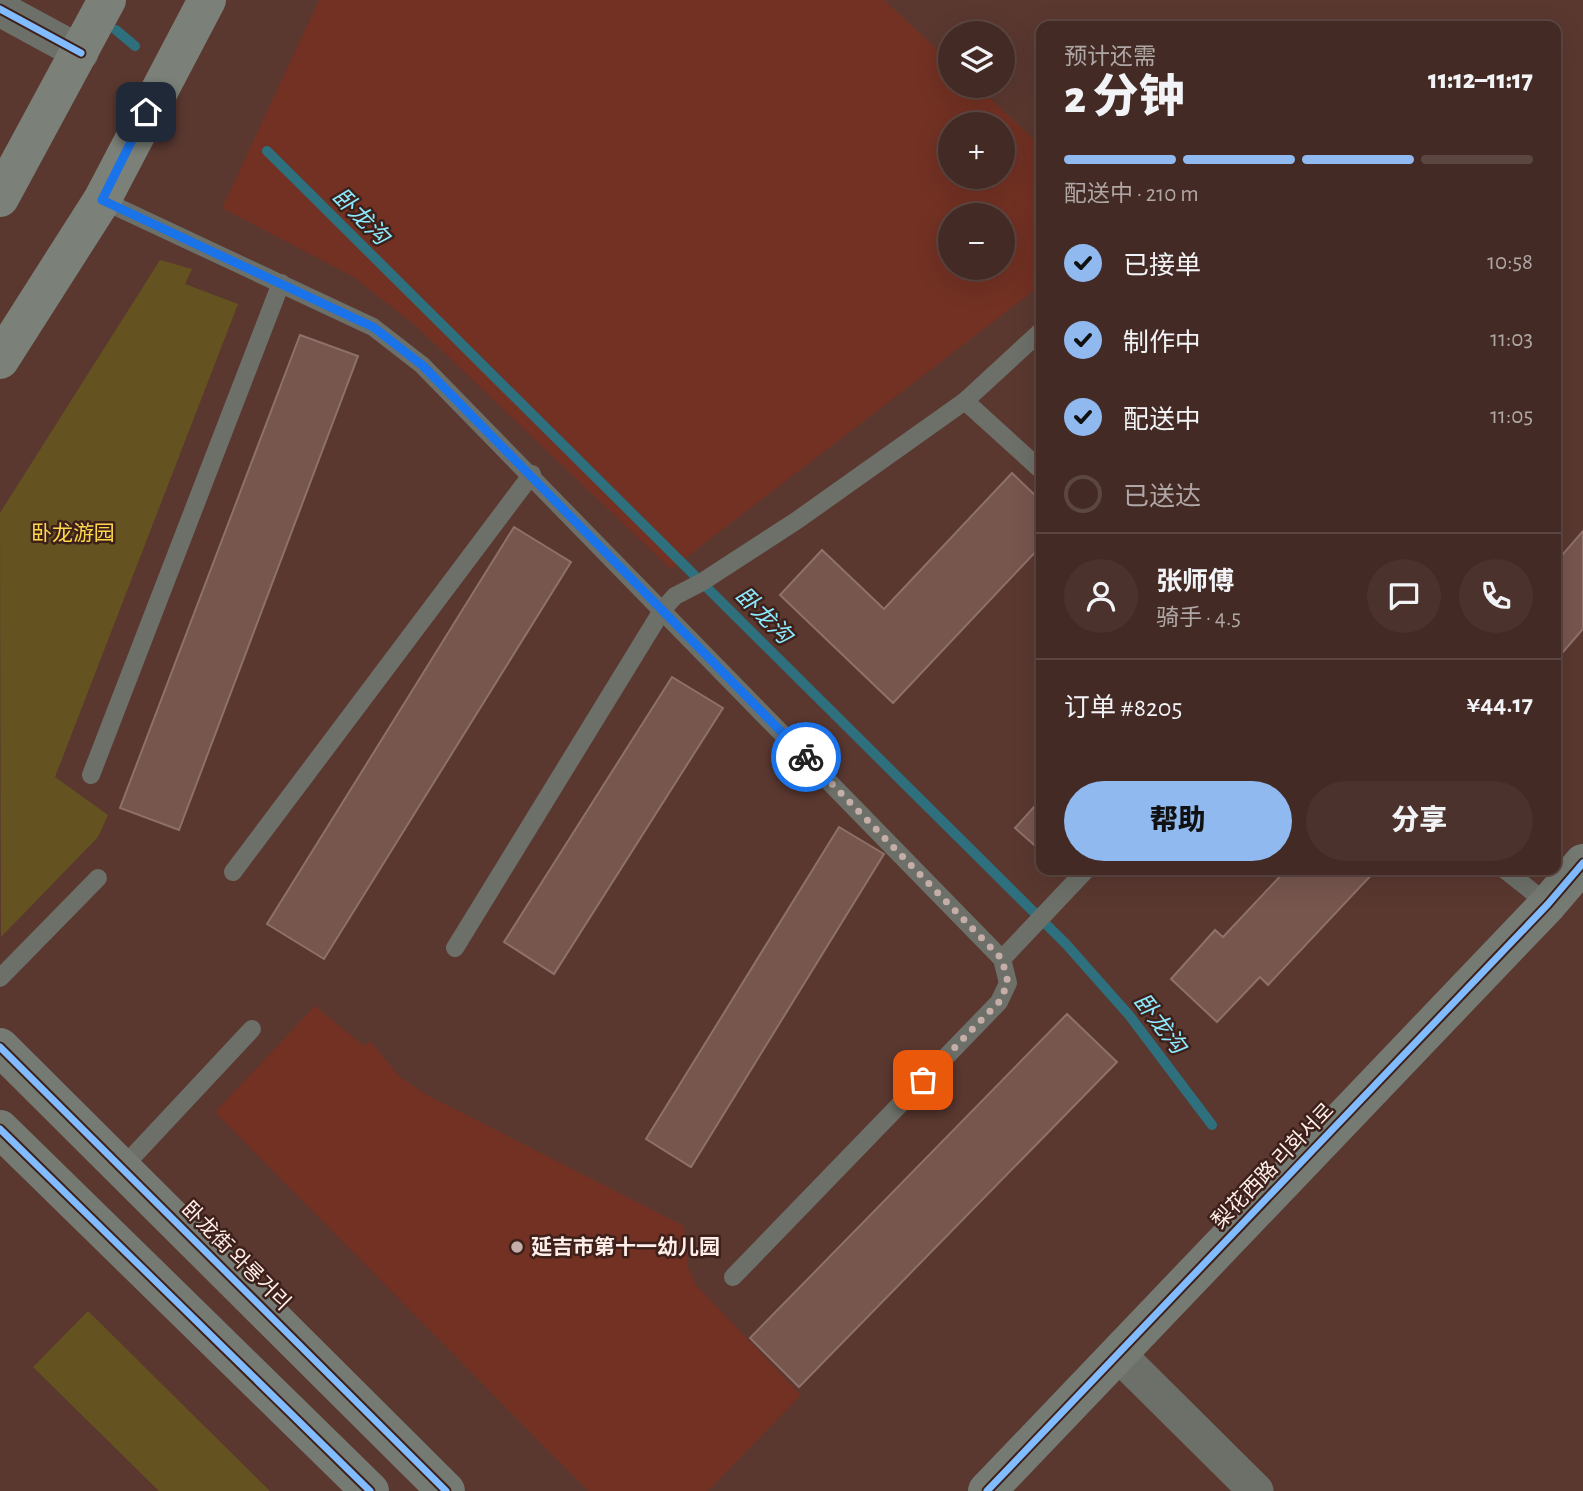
<!DOCTYPE html>
<html lang="zh">
<meta charset="utf-8">
<style>
:root{--surface:#442a24;--page:#4b322c;--text:#f1f3f6;--muted:#afa7a6;--line:#5c4641;--accent:#90b9f0}
body{margin:0;font-family:"Alegreya Sans","Noto Sans SC","Noto Sans KR",sans-serif;background:var(--page);color:var(--text);height:100vh;display:flex;flex-direction:column;font-size:26px;white-space:nowrap}
*{box-sizing:border-box;margin:0}
p{font-size:23px;color:var(--muted)}
.icon{flex:none;width:38px;height:38px;fill:none;stroke:currentColor;stroke-width:2;stroke-linecap:round;stroke-linejoin:round}
.map{position:relative;flex:1;overflow:hidden}
.drawer{position:absolute;left:1036px;top:21px;width:525px;height:854px;display:flex;flex-direction:column;background:var(--surface);border-radius:14px;box-shadow:0 7px 28px #0002,0 0 0 2px var(--line)}
.drawer>*{flex:none}
.fabs{position:absolute;left:938px;top:21px;display:grid;gap:14px}
.fabs a{display:grid;place-items:center;width:77px;height:77px;border-radius:50%;background:var(--surface);box-shadow:0 7px 28px #0002,0 0 0 2px var(--line);font-size:35px}
.pin{position:absolute;display:grid;place-items:center;width:60px;height:60px;color:#fff;margin:-30px;border-radius:14px;box-shadow:0 4px 10px #0006}
.courier{position:absolute;display:grid;place-items:center;width:70px;height:70px;margin:-35px;border:5px solid #1a73e8;border-radius:50%;background:#fff;color:#222;box-shadow:0 2px 9px #0007}
.headline em{font-style:normal;font-weight:800}
.headline div{display:flex;flex-direction:column-reverse}
.headline{display:flex;align-items:center;justify-content:space-between;height:119px;padding:0 28px}
h1{font-size:46px;font-weight:800;line-height:52px}
.bar{display:grid;grid-template-columns:repeat(4,1fr);gap:10px 7px;align-content:center;height:84px;padding:0 28px}
.bar i{height:9px;border-radius:5px;background:var(--line)}
.bar .active{background:var(--accent)}
.bar p{grid-column:span 4}
.line{display:flex;align-items:center;gap:18px;padding:0 28px;border-top:2px solid var(--line)}
.line div{flex:1}
.round{display:grid;place-items:center;flex:none;width:74px;height:74px;border-radius:37px;background:var(--page)}
ol{padding:0 28px;list-style:none}
li{display:flex;align-items:center;gap:21px;height:77px}
li p{margin-inline-start:auto}
li .icon{padding:7px;border-radius:50%;background:var(--accent);color:#111;stroke-width:4}
li:last-child{color:var(--muted)}
li i{width:38px;height:38px;border:4px solid var(--line);border-radius:50%}
.button{display:flex;gap:14px;margin-top:auto;padding:14px 28px}
.button a{flex:1;height:80px;border-radius:42px;background:var(--accent);color:#111;font-size:28px;font-weight:800;line-height:80px;text-align:center}
.button a+a{background:var(--page);color:var(--text)}
.map>svg:first-child{display:block}
.built{fill:#723123;fill-rule:evenodd}
.green{fill:#645320}
.lines{fill:none;stroke-linecap:round;stroke-linejoin:round}
.stream{stroke:#2e707d;stroke-width:10}
.building{fill:#77564e;stroke:#8e716a;stroke-width:2}
.lane{stroke:#6d7069;stroke-width:18}
.street{stroke:#6d7069;stroke-width:35}
.secondary{stroke:#757a72;stroke-width:38}
.primary{stroke:#7b8178;stroke-width:38}
.cycleway-casing{stroke:#3d201a;stroke-width:11}
.cycleway{stroke:#80bcff;stroke-width:7}
.done{stroke:#c5aea8;stroke-width:7;stroke-dasharray:0 12.6}
.route{stroke:#1a73e8;stroke-width:9}
.poi-dot{fill:#c5aea8;stroke:#3d201a;stroke-width:2.5}
.labels{text-anchor:middle;dominant-baseline:central;stroke-width:5;stroke-linejoin:round;paint-order:stroke}
.park-label{font-size:21px;fill:#fdd84c;stroke:#3d201a}
.street-label{font-size:21px;fill:#feede9;stroke:#3d201a}
.poi-label{font-size:21px;font-weight:bold;fill:#feede9;stroke:#3d201a;text-anchor:start}
.water-label{font-size:23px;font-style:italic;fill:#8beaff;stroke:#3d201a}
</style>
<div class="map">
<svg width="1583" height="1491" viewBox="0 0 1583 1491">
<rect width="100%" height="100%" fill="#5a3830"/>
<g class="built">
<path d="M319 0H884L950 61V86H977L1041 146V285L671 569 415 325 352 276 222 208ZM950 124H1003V177H950ZM950 215H1003V268H950Z"/>
<polygon points="315,1006 364,1046 370,1041 400,1077 427,1095 684,1226 688,1267 696,1285 801,1395 708,1491 588,1491 215,1112"/>
</g>
<g class="green">
<polygon points="160,260 192,269 185,284 238,304 55,777 108,815 98,837 1,937 0,513"/>
<polygon points="88,1311 270,1491 159,1491 33,1367"/>
</g>
<g class="lines">
<g class="stream">
<polyline points="116,30 135,46"/>
<polyline points="267,151 1066,944 1129,1015 1212,1125"/>
</g>
</g>
<g class="building">
<polygon points="300,335 358,356 179,830 120,808"/>
<polygon points="1012,473 1041,501 1041,546 893,703 780,595 822,550 884,609"/>
<polygon points="514,527 571,562 324,959 267,924"/>
<polygon points="1583,531 1583,629 1556,660 1556,562"/>
<polygon points="672,677 723,708 554,974 504,942"/>
<polygon points="1041,799 1041,851 1015,828"/>
<polygon points="839,827 884,854 691,1167 646,1139"/>
<polygon points="1286,870 1376,870 1268,985 1260,977 1217,1022 1171,979 1215,930 1223,937"/>
<polygon points="1067,1014 1117,1062 799,1387 750,1338"/>
</g>
<g class="lines">
<g class="lane">
<polyline points="102,200 373,327 422,365 1002,959 1008,983 999,1002 733,1277"/>
<polyline points="965,401 1041,470"/>
<polyline points="91,775 281,283"/>
<polyline points="1505,870 1548,904"/>
<polyline points="233,872 532,474"/>
<polyline points="455,948 663,609 675,596 702,582 796,521 965,401 1041,331"/>
<polyline points="1002,959 1086,870"/>
<polyline points="0,978 98,878"/>
<polyline points="123,1167 252,1029"/>
</g>
<g class="street">
<polyline points="0,9 81,53"/>
<polyline points="1118,1354 1256,1491"/>
</g>
<g class="secondary">
<polyline points="0,1047 446,1491"/>
<polyline points="0,1129 370,1491"/>
<polyline points="987,1491 1548,904 1583,863"/>
</g>
<g class="primary">
<polyline points="0,198 107,0"/>
<polyline points="0,360 102,200 207,0"/>
</g>
<g class="cycleway-casing">
<g id="cycleway">
<polyline points="0,9 81,53"/>
<polyline points="0,1047 446,1491"/>
<polyline points="0,1129 370,1491"/>
<polyline points="987,1491 1548,904 1583,863"/>
</g>
</g>
<use href="#cycleway" class="cycleway"/>
</g>
<g class="lines">
<polyline class="done" points="806,757 1002,959 1008,983 999,1002 923,1080"/>
<polyline class="route" points="146,112 102,200 373,327 422,365 806,757"/>
</g>
<circle class="poi-dot" cx="517" cy="1247" r="7"/>
<g class="labels">
<g class="park-label">
<text x="73" y="533">卧龙游园</text>
</g>
<g class="street-label">
<text transform="translate(1273 1166) rotate(-46)">梨花西路 리화서로</text>
<text transform="translate(236 1256) rotate(45)">卧龙街 와룡거리</text>
</g>
<g class="poi-label">
<text x="531" y="1247">延吉市第十一幼儿园</text>
</g>
<g class="water-label">
<text transform="translate(360 217) rotate(45)">卧龙沟</text>
<text transform="translate(763 616) rotate(45)">卧龙沟</text>
<text transform="translate(1159 1024) rotate(52)">卧龙沟</text>
</g>
</g>
</svg>
<div class="fabs">
<a><svg class="icon" aria-label="layers" viewBox="0 0 24 24"><path d="M12 4l9 5-9 5-9-5zM3 14l9 5 9-5"/></svg></a>
<a>+</a>
<a>−</a>
</div>
<div class="pin" style="left:923px;top:1080px;background:#ea580c"><svg class="icon" aria-label="bag" viewBox="0 0 24 24"><path d="M5 8h14l-1 12H6zM9 8a3 3 0 0 1 6 0"/></svg></div>
<div class="pin" style="left:146px;top:112px;background:#1f2937"><svg class="icon" aria-label="home" viewBox="0 0 24 24"><path d="M3 11l9-7 9 7M6 9v11h12V9"/></svg></div>
<div class="courier" style="left:806px;top:757px"><svg class="icon" aria-label="bike" viewBox="0 0 24 24"><circle cx="6" cy="16" r="4"/><circle cx="18" cy="16" r="4"/><path d="M6 16l4-8h5l3 8M10 8l3 8H6M13 5h3"/></svg></div>
<section class="drawer">
<div class="headline"><div><h1>2 分钟</h1><p>预计还需</p></div><em>11:12–11:17</em></div>
<div class="bar"><i class="active"></i><i class="active"></i><i class="active"></i><i></i><p>配送中 · 210 m</p></div>
<ol>
<li><svg class="icon" aria-label="check" viewBox="0 0 24 24"><path d="M5 12l5 5 9-10"/></svg>已接单<p>10:58</p></li>
<li><svg class="icon" aria-label="check" viewBox="0 0 24 24"><path d="M5 12l5 5 9-10"/></svg>制作中<p>11:03</p></li>
<li><svg class="icon" aria-label="check" viewBox="0 0 24 24"><path d="M5 12l5 5 9-10"/></svg>配送中<p>11:05</p></li>
<li><i></i>已送达</li>
</ol>
<div class="line" style="height:126px"><a class="round"><svg class="icon" aria-label="person" viewBox="0 0 24 24"><circle cx="12" cy="8" r="4"/><path d="M4 21q1-7 8-7t8 7"/></svg></a><div><b>张师傅</b><p>骑手 · 4.5</p></div><a class="round"><svg class="icon" aria-label="chat" viewBox="0 0 24 24"><path d="M4 5h16v11H9l-5 4z"/></svg></a><a class="round"><svg class="icon" aria-label="phone" viewBox="0 0 24 24"><path d="M5 4h4l2 5-3 2q2 4 5 5l2-3 5 2v4C11 20 4 13 5 4z"/></svg></a></div>
<div class="line" style="height:91px"><div>订单 #8205</div><b>¥44.17</b></div>
<div class="button"><a>帮助</a><a>分享</a></div>
</section>
</div>
